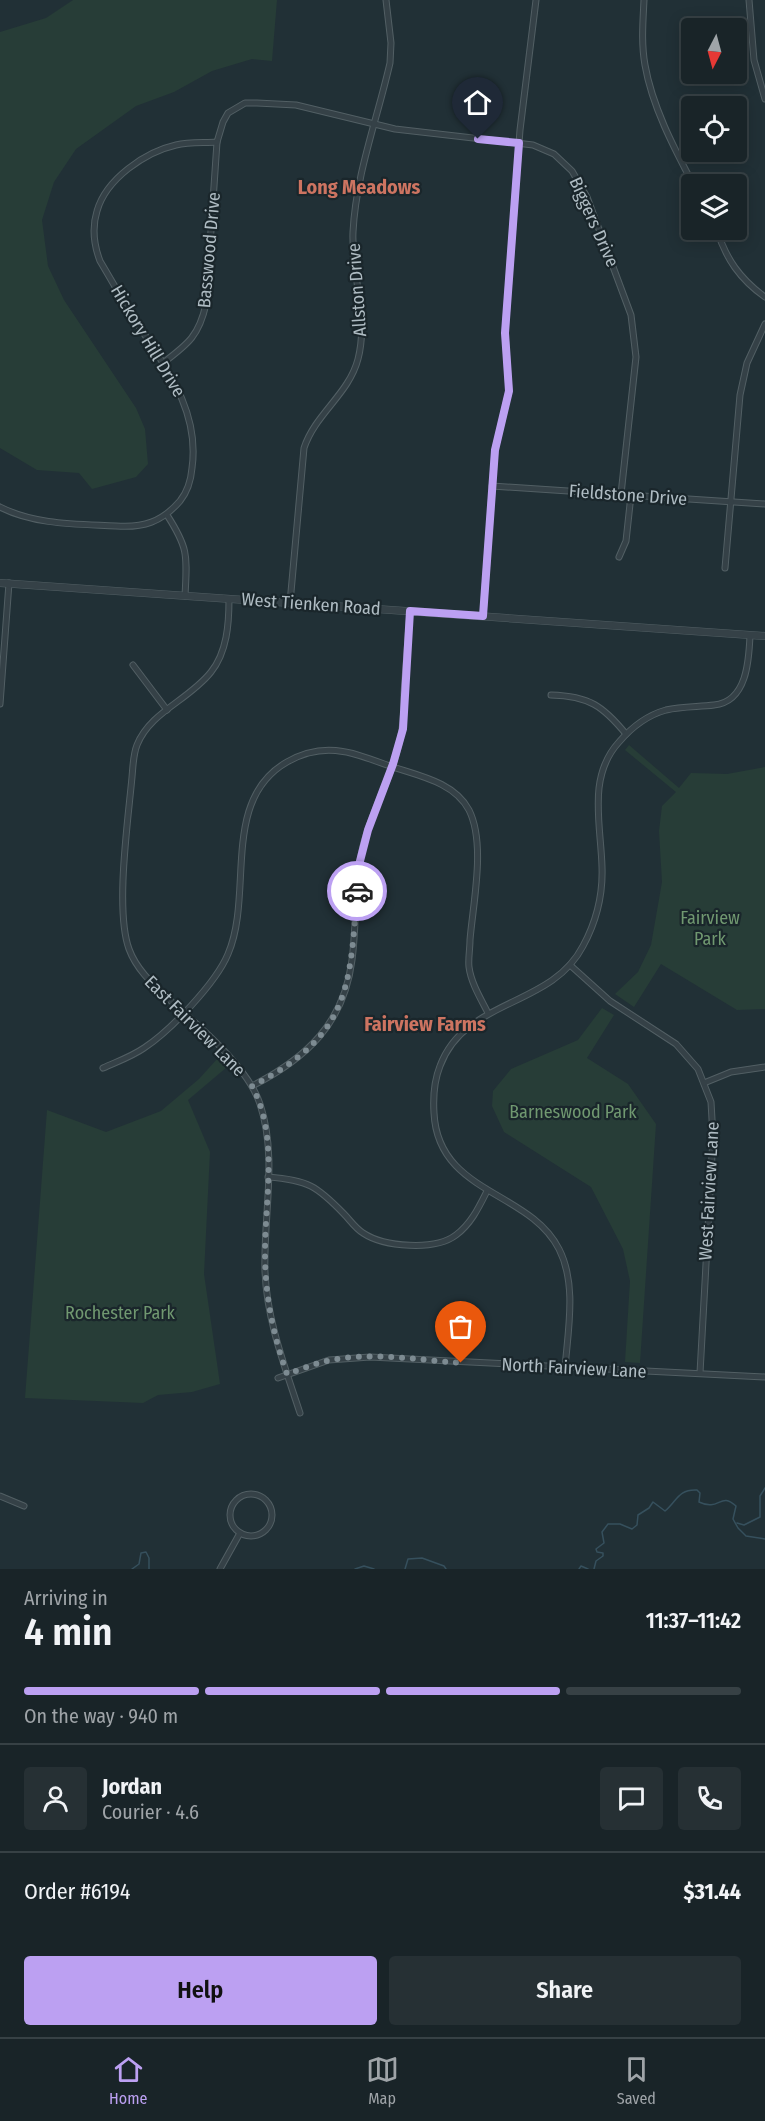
<!DOCTYPE html>
<meta charset="utf-8">
<style>
:root{--surface:#192428;--page:#263034;--text:#f1f3f6;--muted:#9fa4a8;--line:#374145;--accent:#bca0f2}
body{margin:0;font-family:"Fira Sans Condensed",sans-serif;background:var(--page);color:var(--text);height:100vh;display:flex;flex-direction:column;font-size:22px;white-space:nowrap}
*{box-sizing:border-box;margin:0}
p{font-size:20px;color:var(--muted)}
.icon{flex:none;width:33px;height:33px;fill:none;stroke:currentColor;stroke-width:2;stroke-linecap:round;stroke-linejoin:round}
.map{position:relative;height:1569px;overflow:hidden}
.side{display:flex;flex-direction:column;background:var(--surface);flex:1}
.side>*{flex:none}
.needle{width:39px;rotate:186deg}
.tools{position:absolute;left:681px;top:18px;display:grid;gap:12px}
.tools a{display:grid;place-items:center;width:66px;height:66px;border-radius:6px;background:var(--surface);box-shadow:0 3px 15px #0003,0 0 0 2px var(--line);font-size:30px}
.pin{position:absolute;display:grid;place-items:center;width:51px;height:51px;color:#fff;margin:-62px -26px;border-radius:50% 50% 50% 0;rotate:-45deg;box-shadow:0 0 6px #0007}
.pin .icon{rotate:45deg}
.courier{position:absolute;display:grid;place-items:center;width:60px;height:60px;margin:-30px;border:4px solid #bca0f2;border-radius:50%;background:#fff;color:#222;box-shadow:0 2px 8px #0007}
.summary em{font-style:normal;font-weight:600}
.summary div{display:flex;flex-direction:column-reverse}
.summary{display:flex;align-items:center;justify-content:space-between;height:102px;padding:0 24px}
h1{font-size:39px;font-weight:600;line-height:45px}
.bar{display:grid;grid-template-columns:repeat(4,1fr);gap:9px 6px;align-content:center;height:72px;padding:0 24px}
.bar i{height:8px;border-radius:4px;background:var(--line)}
.bar .on{background:var(--accent)}
.bar p{grid-column:span 4}
.line{display:flex;align-items:center;gap:15px;padding:0 24px;border-top:2px solid var(--line)}
.line div{flex:1}
.round{display:grid;place-items:center;flex:none;width:63px;height:63px;border-radius:6px;background:var(--page)}
.button{display:flex;gap:12px;margin-top:auto;padding:12px 24px}
.button a{flex:1;height:69px;border-radius:6px;background:var(--accent);color:#111;font-size:24px;font-weight:600;line-height:69px;text-align:center}
.button a+a{background:var(--page);color:var(--text)}
.tabs{display:flex;justify-content:space-around;align-items:center;height:84px;border-top:2px solid var(--line);background:var(--surface);font-size:16px;color:var(--muted)}
.tabs a{display:grid;justify-items:center;gap:3px}
.tabs .on{color:var(--accent)}
.map>svg:first-child{display:block}
.green{fill:#273d37}
.lines{fill:none;stroke-linecap:round;stroke-linejoin:round}
.stream{stroke:#36505d;stroke-width:1.5}
.minor-casing{stroke:#525f64;stroke-width:7}
.tertiary-casing{stroke:#525f64;stroke-width:8}
.minor{stroke:#354147;stroke-width:5}
.tertiary{stroke:#354147;stroke-width:7}
.done{stroke:#7d8b92;stroke-width:6;stroke-dasharray:0 10.8}
.route{stroke:#bca0f2;stroke-width:8}
.labels{text-anchor:middle;dominant-baseline:central;stroke-width:4.5;stroke-linejoin:round;paint-order:stroke}
.street-label{font-size:18px;fill:#afbcc3;stroke:#1a262b}
.park-label{font-size:18px;fill:#709870;stroke:#1a262b}
.neighbourhood-label{font-size:20px;font-weight:bold;fill:#cd7461;stroke:#1a262b}
</style>
<div class="map">
<svg width="765" height="1569" viewBox="0 0 765 1569">
<rect width="100%" height="100%" fill="#213036"/>
<g class="green">
<polygon points="73,0 277,0 272,61 252,59 212,71 174,92 136,106 76,149 54,182 42,220 48,266 64,300 136,408 145,429 148,464 136,477 92,489 79,473 37,470 0,448 0,32 46,18"/>
<polygon points="629,745 679,788 691,773 727,774 765,767 765,1009 737,1010 661,964 634,1007 615,994 638,972 651,945 662,882 659,831 662,806 676,792 625,750"/>
<polygon points="602,1008 614,1015 587,1058 628,1084 656,1124 640,1363 625,1362 630,1281 623,1249 591,1187 504,1132 492,1106 493,1091 511,1069 578,1040"/>
<polygon points="218,1058 227,1067 188,1100 210,1152 204,1274 220,1384 192,1392 158,1395 143,1403 25,1398 47,1110 106,1132 161,1111 199,1079"/>
</g>
<g class="lines">
<g class="stream">
<polyline points="737,1523 744,1525 760,1517 760,1496 765,1488"/>
<polyline points="132,1569 139,1564 141,1553 146,1552 149,1558 149,1569"/>
<polyline points="355,1569 364,1566 374,1569"/>
<polyline points="405,1569 408,1559 422,1558 444,1566 446,1569"/>
<polyline points="579,1569 581,1566 588,1569"/>
<path d="M594 1569 596 1561 603 1556V1553L597 1552 596 1549 604 1543 602 1532 608 1524H620L632 1529 637 1525 638 1515 649 1508 653 1502 665 1511C677 1501 678 1489 697 1490L700 1493 699 1502C720 1512 720 1491 736 1506L733 1519 738 1528 746 1536 765 1539"/>
</g>
<g class="minor-casing">
<g id="minor">
<path d="M644 0C643 21 641 43 645 65 652 106 674 148 693 184"/>
<polyline points="749,0 754,60 765,99"/>
<path d="M717 230C726 259 740 279 765 297"/>
<path d="M163 363C188 344 199 336 206 304L217 142 223 122 228 113 245 103H257L296 105 395 129 533 145 554 154 572 171 587 197 631 315 636 357 621 494"/>
<polyline points="492,486 765,504"/>
<path d="M0 507C35 525 78 524 116 526 143 528 162 522 180 501 188 491 191 480 192 468 200 411 166 368 137 323 124 303 112 281 100 261 94 245 92 227 97 211 106 179 145 152 176 145 189 142 204 143 217 142"/>
<path d="M167 515C189 549 187 556 185 596"/>
<polyline points="619,557 626,541 631,495"/>
<polyline points="725,568 740,395 747,363 765,324"/>
<path d="M229 599C229 624 227 652 211 672 189 700 150 712 137 745 133 755 133 767 132 777 128 821 115 910 129 949 137 971 155 986 172 1002 200 1027 248 1067 260 1104 278 1158 263 1216 265 1272 267 1321 285 1367 300 1413"/>
<path d="M290 603 304 448C315 414 349 394 358 359 369 318 351 274 353 232 356 174 377 120 390 63L391 43 386 0"/>
<polyline points="483,616 495,450 509,391 505,333 520,130 536,0"/>
<polyline points="133,665 167,710"/>
<path d="M551 695C589 696 603 706 626 734"/>
<polyline points="0,704 9,583"/>
<polyline points="570,965 610,1001 676,1044 698,1069 711,1102 713,1137 700,1373"/>
<path d="M103 1068C116 1062 131 1057 144 1048 170 1031 216 983 228 954 254 894 220 800 287 762 324 741 351 752 387 765 415 775 454 781 469 810 486 844 473 903 470 940 470 949 468 959 469 967 471 983 481 999 488 1013"/>
<polyline points="704,1083 731,1072 765,1067"/>
<path d="M252 1086C307 1058 344 1023 352 960 357 922 354 883 363 846 373 806 396 770 402 729 404 718 404 705 404 693 406 666 408 638 410 611"/>
<path d="M268 1177C308 1180 317 1186 344 1214 350 1220 355 1228 363 1233 384 1247 435 1251 456 1235 471 1224 479 1207 487 1191"/>
<path d="M565 1368C568 1330 577 1284 559 1249 529 1190 438 1194 434 1113 433 1097 434 1081 440 1066 465 998 551 1008 583 946 596 922 603 894 602 867 601 825 587 777 619 742 631 728 648 715 666 710 682 706 699 707 714 705 747 702 749 660 750 635"/>
<polyline points="278,1378 329,1360 370,1357 765,1377"/>
<circle cx="251" cy="1515" r="21"/>
<polyline points="0,1496 24,1506"/>
<polyline points="220,1569 240,1533"/>
</g>
</g>
<g class="tertiary-casing">
<polyline id="tertiary" points="0,583 765,636"/>
</g>
<use href="#minor" class="minor"/>
<use href="#tertiary" class="tertiary"/>
</g>
<g class="lines">
<path class="done" d="M357 891C350 990 349 1036 252 1086 279 1137 265 1197 265 1253 265 1295 273 1335 287 1374 300 1370 313 1364 327 1361 370 1351 418 1360 461 1363"/>
<polyline class="route" points="357,891 360,861 368,830 393,764 403,729 410,611 483,616 495,450 509,391 505,333 519,143 478,139"/>
</g>
<g class="labels">
<g class="street-label">
<text transform="translate(594 222) rotate(66)">Biggers Drive</text>
<text transform="translate(209 250) rotate(-85)">Basswood Drive</text>
<text transform="translate(357 290) rotate(-94)">Allston Drive</text>
<text transform="translate(148 341) rotate(59)">Hickory Hill Drive</text>
<text transform="translate(628 495) rotate(4)">Fieldstone Drive</text>
<text transform="translate(311 604) rotate(4)">West Tienken Road</text>
<text transform="translate(195 1026) rotate(45)">East Fairview Lane</text>
<text transform="translate(709 1191) rotate(-87)">West Fairview Lane</text>
<text transform="translate(574 1368) rotate(3)">North Fairview Lane</text>
</g>
<g class="park-label">
<text x="710" y="918">Fairview<tspan x="710" dy="21">Park</tspan></text>
<text x="573" y="1112">Barneswood Park</text>
<text x="120" y="1313">Rochester Park</text>
</g>
<g class="neighbourhood-label">
<text x="359" y="187">Long Meadows</text>
<text x="425" y="1024">Fairview Farms</text>
</g>
</g>
</svg>
<div class="tools">
<a><svg class="needle" viewBox="-14 -14 28 28"><path d="M0-13l5 13h-10z" fill="#e53935"/><path d="M0 13l5-13h-10z" fill="#9fa4a8"/></svg></a>
<a><svg class="icon" aria-label="locate" viewBox="0 0 24 24"><circle cx="12" cy="12" r="6"/><path d="M12 2v4M12 18v4M2 12h4M18 12h4"/></svg></a>
<a><svg class="icon" aria-label="layers" viewBox="0 0 24 24"><path d="M12 4l9 5-9 5-9-5zM3 14l9 5 9-5"/></svg></a>
</div>
<div class="pin" style="left:461px;top:1363px;background:#ea580c"><svg class="icon" aria-label="bag" viewBox="0 0 24 24"><path d="M5 8h14l-1 12H6zM9 8a3 3 0 0 1 6 0"/></svg></div>
<div class="pin" style="left:478px;top:139px;background:#1f2937"><svg class="icon" aria-label="home" viewBox="0 0 24 24"><path d="M3 11l9-7 9 7M6 9v11h12V9"/></svg></div>
<div class="courier" style="left:357px;top:891px"><svg class="icon" aria-label="car" viewBox="0 0 24 24"><path d="M5 17H2v-5l4-1 3-4h7l3 4 3 1v5h-3M9 17h6M6 11h13"/><circle cx="7" cy="17" r="2"/><circle cx="17" cy="17" r="2"/></svg></div>
</div>
<section class="side">
<div class="summary"><div><h1>4 min</h1><p>Arriving in</p></div><em>11:37–11:42</em></div>
<div class="bar"><i class="on"></i><i class="on"></i><i class="on"></i><i></i><p>On the way · 940 m</p></div>
<div class="line" style="height:108px"><a class="round"><svg class="icon" aria-label="person" viewBox="0 0 24 24"><circle cx="12" cy="8" r="4"/><path d="M4 21q1-7 8-7t8 7"/></svg></a><div><b>Jordan</b><p>Courier · 4.6</p></div><a class="round"><svg class="icon" aria-label="chat" viewBox="0 0 24 24"><path d="M4 5h16v11H9l-5 4z"/></svg></a><a class="round"><svg class="icon" aria-label="phone" viewBox="0 0 24 24"><path d="M5 4h4l2 5-3 2q2 4 5 5l2-3 5 2v4C11 20 4 13 5 4z"/></svg></a></div>
<div class="line" style="height:78px"><div>Order #6194</div><b>$31.44</b></div>
<div class="button"><a>Help</a><a>Share</a></div>
</section>
<nav class="tabs">
<a class="on"><svg class="icon" aria-label="home" viewBox="0 0 24 24"><path d="M3 11l9-7 9 7M6 9v11h12V9"/></svg>Home</a>
<a><svg class="icon" aria-label="map" viewBox="0 0 24 24"><path d="M3 6l6-2 6 2 6-2v14l-6 2-6-2-6 2zM9 4v14M15 6v14"/></svg>Map</a>
<a><svg class="icon" aria-label="saved" viewBox="0 0 24 24"><path d="M7 4h10v16l-5-4-5 4z"/></svg>Saved</a>
</nav>
